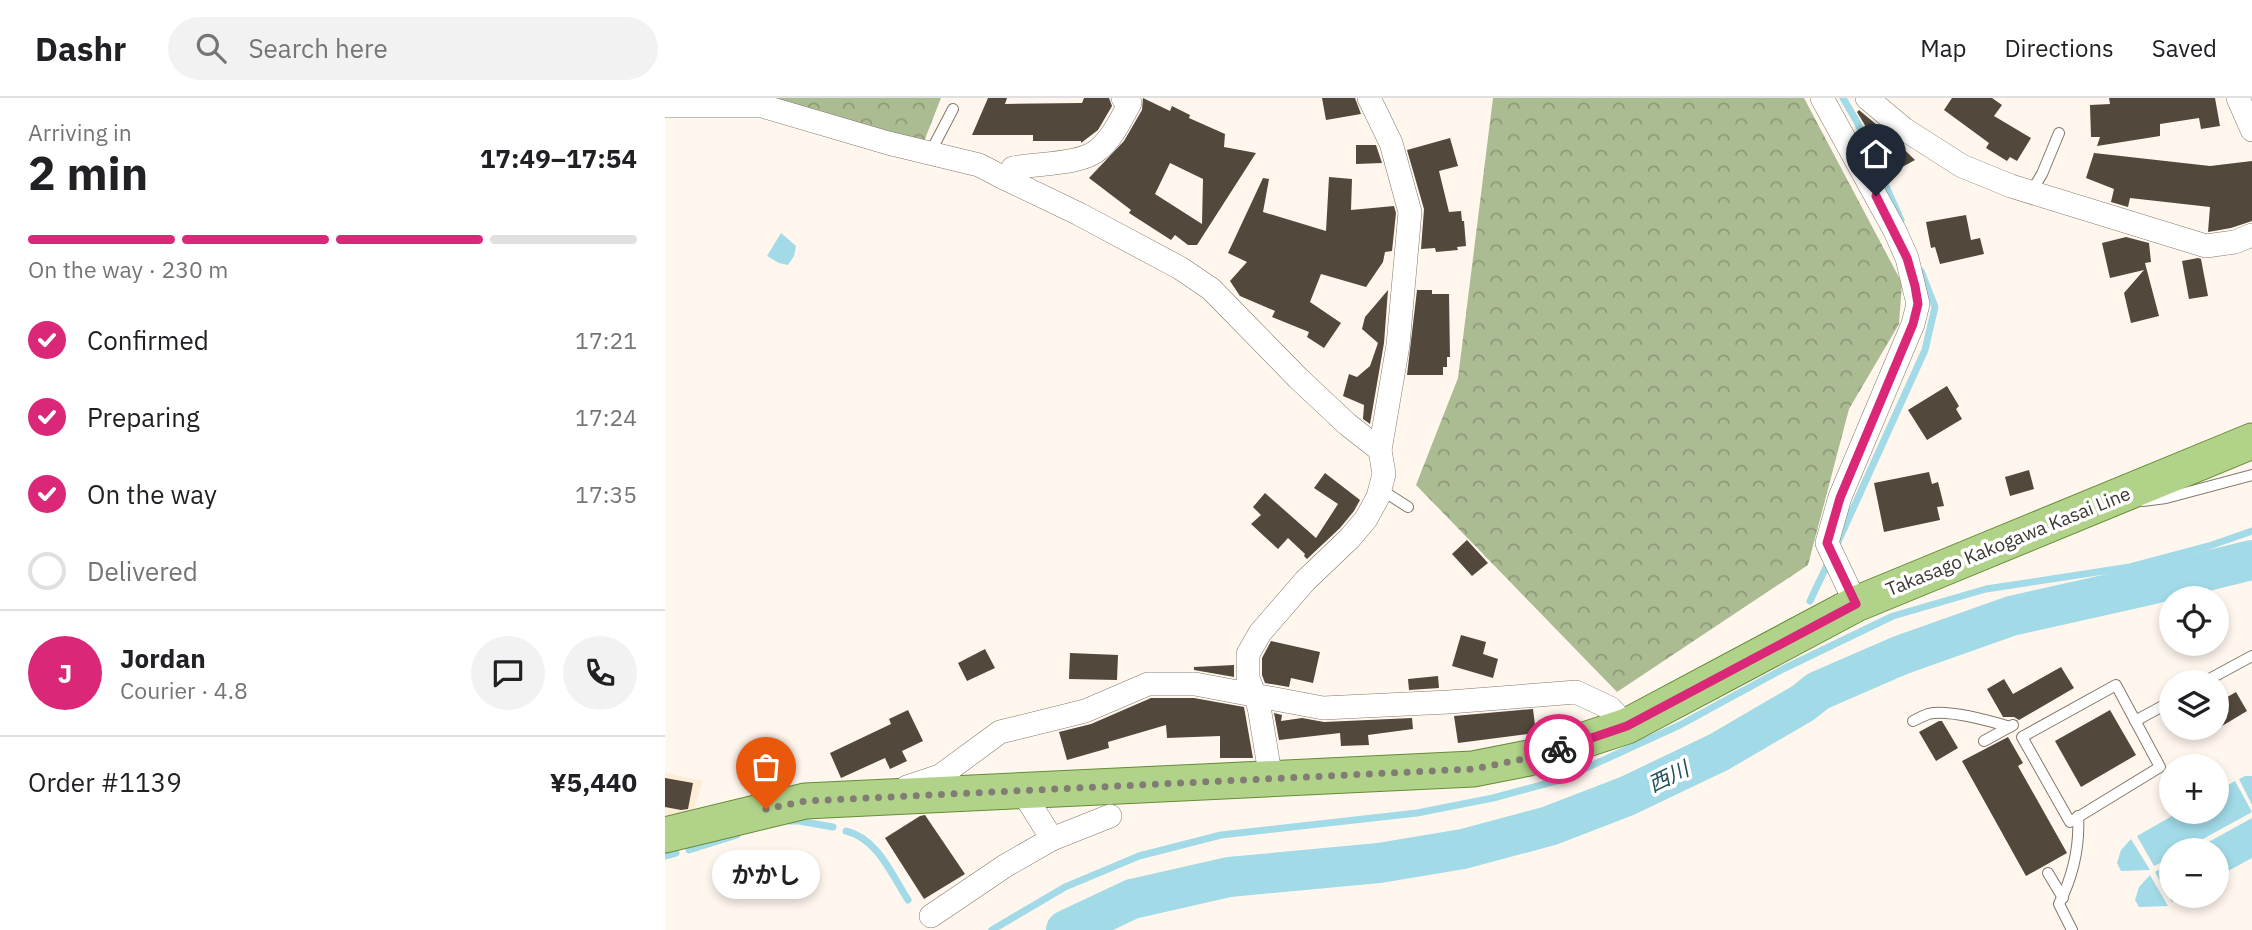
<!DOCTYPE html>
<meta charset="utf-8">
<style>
:root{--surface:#fff;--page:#f2f2f2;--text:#202124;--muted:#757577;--line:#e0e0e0;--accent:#db2777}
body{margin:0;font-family:"IBM Plex Sans","Noto Sans JP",sans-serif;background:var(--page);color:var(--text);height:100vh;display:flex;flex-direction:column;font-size:26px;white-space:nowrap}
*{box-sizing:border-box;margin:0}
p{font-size:23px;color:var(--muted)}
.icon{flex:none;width:38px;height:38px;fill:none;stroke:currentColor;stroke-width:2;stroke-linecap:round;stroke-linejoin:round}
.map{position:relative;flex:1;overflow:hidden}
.details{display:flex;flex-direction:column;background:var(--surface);width:665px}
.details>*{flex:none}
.tools{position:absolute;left:1494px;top:488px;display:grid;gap:14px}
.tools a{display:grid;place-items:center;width:70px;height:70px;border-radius:50%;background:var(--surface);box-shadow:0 4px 10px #0003;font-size:35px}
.pin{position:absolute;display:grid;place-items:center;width:60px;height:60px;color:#fff;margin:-72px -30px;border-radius:50% 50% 50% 0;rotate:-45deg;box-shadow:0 0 7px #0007}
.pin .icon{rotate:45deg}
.courier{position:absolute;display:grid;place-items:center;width:70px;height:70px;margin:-35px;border:5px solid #db2777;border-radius:50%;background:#fff;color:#222;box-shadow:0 2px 9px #0007}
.bubble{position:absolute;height:49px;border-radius:24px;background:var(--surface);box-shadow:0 4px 10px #0003;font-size:23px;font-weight:700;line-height:49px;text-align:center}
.head em{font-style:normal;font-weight:700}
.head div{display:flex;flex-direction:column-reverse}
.head{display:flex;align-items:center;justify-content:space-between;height:119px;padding:0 28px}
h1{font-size:46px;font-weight:700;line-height:52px}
.bar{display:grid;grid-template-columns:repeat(4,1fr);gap:10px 7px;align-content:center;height:84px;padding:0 28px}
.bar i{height:9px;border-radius:5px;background:var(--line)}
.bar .selected{background:var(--accent)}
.bar p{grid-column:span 4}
.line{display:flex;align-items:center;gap:18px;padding:0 28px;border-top:2px solid var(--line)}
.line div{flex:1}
.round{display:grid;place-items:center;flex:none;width:74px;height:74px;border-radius:37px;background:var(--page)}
ol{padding:0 28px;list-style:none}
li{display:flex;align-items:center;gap:21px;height:77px}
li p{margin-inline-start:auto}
li .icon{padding:7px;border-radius:50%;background:var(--accent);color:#fff;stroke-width:4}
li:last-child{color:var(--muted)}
li i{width:38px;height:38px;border:4px solid var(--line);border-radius:50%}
header{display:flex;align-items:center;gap:42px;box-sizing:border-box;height:98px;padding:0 35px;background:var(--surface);border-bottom:2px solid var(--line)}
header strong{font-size:33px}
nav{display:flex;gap:38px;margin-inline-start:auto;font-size:24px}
.search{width:490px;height:63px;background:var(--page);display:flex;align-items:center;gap:18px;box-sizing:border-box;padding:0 24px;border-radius:38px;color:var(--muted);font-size:26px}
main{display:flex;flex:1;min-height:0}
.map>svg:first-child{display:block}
.built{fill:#feecd6}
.forest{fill:url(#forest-crowns)}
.water{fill:#a2dae7}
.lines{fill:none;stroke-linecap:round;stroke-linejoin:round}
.stream{stroke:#a2dae7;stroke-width:7}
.river{stroke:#a2dae7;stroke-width:40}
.building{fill:#52483b;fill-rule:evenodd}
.service-casing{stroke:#83786a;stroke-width:12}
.minor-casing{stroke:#83786a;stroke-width:24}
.primary-casing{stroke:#668a37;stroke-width:37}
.service{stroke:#fff;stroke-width:10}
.minor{stroke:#fff;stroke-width:23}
.primary{stroke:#b0d389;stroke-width:35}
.done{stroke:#827c74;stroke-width:7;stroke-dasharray:0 12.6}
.route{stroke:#db2777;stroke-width:9}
.labels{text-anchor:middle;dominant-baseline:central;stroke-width:7;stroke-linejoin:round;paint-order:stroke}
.street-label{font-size:19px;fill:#3e3932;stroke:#fff}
.water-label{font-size:21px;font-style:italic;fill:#20505a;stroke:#fff}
</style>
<header>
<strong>Dashr</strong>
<div class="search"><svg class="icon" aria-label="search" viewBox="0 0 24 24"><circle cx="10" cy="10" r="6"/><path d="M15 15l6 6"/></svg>Search here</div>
<nav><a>Map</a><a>Directions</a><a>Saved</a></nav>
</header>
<main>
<section class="details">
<div class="head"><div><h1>2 min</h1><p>Arriving in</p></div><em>17:49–17:54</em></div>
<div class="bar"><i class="selected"></i><i class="selected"></i><i class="selected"></i><i></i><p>On the way · 230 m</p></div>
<ol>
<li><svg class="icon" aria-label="check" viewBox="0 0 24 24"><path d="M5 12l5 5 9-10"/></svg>Confirmed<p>17:21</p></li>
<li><svg class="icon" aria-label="check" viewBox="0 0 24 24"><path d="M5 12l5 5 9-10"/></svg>Preparing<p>17:24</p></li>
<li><svg class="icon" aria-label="check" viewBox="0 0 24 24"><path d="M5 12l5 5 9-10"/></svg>On the way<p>17:35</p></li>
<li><i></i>Delivered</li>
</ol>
<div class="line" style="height:126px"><b class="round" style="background:var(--accent);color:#fff">J</b><div><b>Jordan</b><p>Courier · 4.8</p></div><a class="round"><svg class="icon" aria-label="chat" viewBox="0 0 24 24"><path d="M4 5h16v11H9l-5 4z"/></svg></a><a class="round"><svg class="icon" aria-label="phone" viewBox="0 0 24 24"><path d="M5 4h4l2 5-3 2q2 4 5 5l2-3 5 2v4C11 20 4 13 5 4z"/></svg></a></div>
<div class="line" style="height:91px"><div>Order #1139</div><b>¥5,440</b></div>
</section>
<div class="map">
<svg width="1587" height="832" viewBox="0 0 1587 832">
<defs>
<pattern id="forest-crowns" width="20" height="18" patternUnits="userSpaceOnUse" patternTransform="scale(1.75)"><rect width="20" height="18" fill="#abbc93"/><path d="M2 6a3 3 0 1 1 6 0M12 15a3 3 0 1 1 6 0" fill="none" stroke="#8d9a79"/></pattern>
</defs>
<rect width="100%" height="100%" fill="#fff7ee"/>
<polygon class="built" points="0,675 38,683 28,714 0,720"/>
<g class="forest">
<polygon points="89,0 276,0 258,46"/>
<polygon points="828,0 1139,0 1237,185 1234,226 1184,311 1143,467 952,594 751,387 793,280"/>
</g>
<g class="water">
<polygon points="116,135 131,148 129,158 123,167 114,165 102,158"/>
<polygon points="1580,678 1587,678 1587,707 1574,681"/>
<polygon points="1570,683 1587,714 1518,752 1507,752 1507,759 1489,768 1472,738 1514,714 1552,714 1552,693"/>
<polygon points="1587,720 1587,760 1552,779 1552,752 1529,752"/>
<polygon points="1466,741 1485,772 1456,773 1452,765 1456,752"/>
<polygon points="1507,765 1507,798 1519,798 1507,804 1490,774"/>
<polygon points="1485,777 1503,808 1474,809 1470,802 1474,789"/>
</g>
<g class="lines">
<g class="stream">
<polyline points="1178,0 1192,24 1236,122"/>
<polyline points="1172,446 1260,252 1270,209 1256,173"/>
<polyline points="1145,503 1164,463"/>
<polyline points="124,723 134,723 168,729"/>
<path d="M181 733C212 740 227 777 243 802"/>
<polyline points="24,752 72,737"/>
<polyline points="0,758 11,755"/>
<polyline points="327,832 400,789 474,758 556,737 752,715 828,700 895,682 1015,627 1118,571 1228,518 1321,491 1465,469 1544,448 1587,433"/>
</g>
<polyline class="river" points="401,832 467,801 564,779 714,765 798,751 884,728 962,698 1054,654 1138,605 1153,593 1236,557 1346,518 1480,488 1587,462"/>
</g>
<g class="building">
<polygon points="323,0 342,0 340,6 417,5 419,0 444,0 447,8 433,32 416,45 416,43 368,43 368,37 307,37"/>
<path d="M478 0 505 13 507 8 525 17 524 20 560 36 559 49 591 55 532 147H523L510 137 506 142 464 115 466 112 424 80 459 43 477 12ZM505 65 538 81 537 126 490 96Z"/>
<polygon points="657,0 690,0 696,16 661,22"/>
<polygon points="1287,0 1327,0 1337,7 1329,18 1366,40 1352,63 1345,59 1342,63 1321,50 1324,45 1279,12"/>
<polygon points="1444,0 1550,0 1555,28 1536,31 1534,20 1495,26 1495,38 1432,48 1435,39 1426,39 1425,7 1445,6"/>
<polygon points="1194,12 1224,37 1250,62 1228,74 1192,14"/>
<polygon points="785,40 793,68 774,73 784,114 796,113 797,123 799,123 801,148 792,149 793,152 771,154 770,150 756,151 759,111 742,52"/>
<polygon points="691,47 711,47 717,65 691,66"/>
<polygon points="1429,55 1545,68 1587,63 1587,123 1566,130 1543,134 1545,109 1465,100 1463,109 1446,104 1449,91 1421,80"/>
<polygon points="664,79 687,81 686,112 729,108 731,115 727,153 720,154 718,164 701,189 656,176 645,204 676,225 659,250 642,239 644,234 607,219 610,213 575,198 565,183 582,164 563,155 598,80 604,81 598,114 661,133"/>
<polygon points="1301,117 1306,142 1315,140 1319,156 1275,166 1270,149 1266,150 1261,124"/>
<polygon points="1461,139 1484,145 1486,164 1480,165 1494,218 1466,225 1459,195 1479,172 1445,180 1437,145"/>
<polygon points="1533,160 1536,161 1543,198 1524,201 1517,163"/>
<polygon points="723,192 719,245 705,326 698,321 699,307 678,298 684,276 692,279 705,268 713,245 697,231 700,219"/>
<polygon points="752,192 767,192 767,196 784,196 785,259 782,259 782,269 778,269 778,277 742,277"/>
<polygon points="1282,288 1294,308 1291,311 1297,321 1262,342 1243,312"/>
<polygon points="1364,372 1369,391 1345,398 1340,379"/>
<polygon points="1264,374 1267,386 1273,384 1279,408 1272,409 1275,422 1219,434 1209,385"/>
<polygon points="660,375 695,402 689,413 675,430 642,461 639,458 640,456 623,440 613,451 586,426 596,417 588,409 600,395 651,440 673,406 649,390"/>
<polygon points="802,442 823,465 807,478 787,456"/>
<polygon points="796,537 821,544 818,556 833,561 828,580 787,568"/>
<polygon points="606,543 655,554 648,585 626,580 624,589 600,585 597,577 597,560"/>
<polygon points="320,551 330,570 302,583 293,565"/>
<polygon points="405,555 453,557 452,582 404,581"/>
<polygon points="569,567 569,579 529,572 529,569"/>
<polygon points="1396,569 1409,590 1354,622 1349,619 1338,619 1322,591 1339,581 1348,596"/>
<polygon points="773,578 774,590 744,592 743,581"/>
<polygon points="1571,594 1582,613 1552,631 1552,605"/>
<polygon points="486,600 529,600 579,609 588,660 555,660 555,638 502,640 501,627 443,644 444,650 402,662 394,634 426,626"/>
<polygon points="868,611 871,635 793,645 789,618"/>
<polygon points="243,612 258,643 237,653 242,663 225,671 220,660 176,680 165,655 226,626 224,621"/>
<polygon points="1445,612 1471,657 1416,689 1390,643"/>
<polygon points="609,615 617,617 616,623 637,620 659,624 747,620 748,631 703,637 704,647 676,648 675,635 614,642"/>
<polygon points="1274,623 1277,623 1293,650 1271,663 1254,634"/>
<polygon points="1343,639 1358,665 1353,668 1402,755 1361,778 1297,663"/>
<polygon points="0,680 28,685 23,711 16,712 0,709"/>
<polygon points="260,717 300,776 259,801 220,740 255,718"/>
</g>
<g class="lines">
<g class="service-casing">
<g id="service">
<polyline points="265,55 288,11"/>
<polyline points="1366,94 1377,76 1394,35"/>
<polyline points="715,391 743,409"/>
<polyline points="1478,403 1501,400 1587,377"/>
<polyline points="1539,584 1587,558"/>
<polygon points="1451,587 1495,669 1405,724 1357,639"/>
<path d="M1248 623C1252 621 1258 618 1263 616 1283 611 1325 623 1345 629"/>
<polyline points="1470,623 1507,603"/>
<polyline points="1319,643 1348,627"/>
<polyline points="1383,775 1398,800"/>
<path d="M1407 832 1394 806C1408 778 1415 750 1413 718"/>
</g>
</g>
<g class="minor-casing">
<g id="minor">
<polyline points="1157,0 1230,133 1242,160 1253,206 1248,226 1175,399 1162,445 1191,506"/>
<polyline points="1202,0 1239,31 1297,68 1346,88 1541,148 1570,144 1587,137"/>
<polyline points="1573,0 1587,32"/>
<polyline points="0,8 97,8 223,45 314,67 341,81 414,116 515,170 546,191 633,280 682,326 715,352"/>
<path d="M341 81 348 70C372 65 417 67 434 51 448 39 456 21 465 5L458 0"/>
<polyline points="606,681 594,609 583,580 583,556 595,535 640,483 685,440 701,421 713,399 719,376 715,352 733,247 745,114 726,45 704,0"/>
<polyline points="242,689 275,678 335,634 420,613 483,586 530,586 658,610 784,604 911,594 945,610 962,628"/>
<polyline points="357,693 387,741"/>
<polyline points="266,818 340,768 387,741 445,718"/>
</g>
</g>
<g class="primary-casing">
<polyline id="primary" points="0,737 140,703 808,671 864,660 962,628 1191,506 1587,343"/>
</g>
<use href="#service" class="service"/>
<use href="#minor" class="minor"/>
<use href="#primary" class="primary"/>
</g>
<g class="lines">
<polyline class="done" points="101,711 140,703 808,671 864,660 894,651"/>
<polyline class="route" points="894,651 962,628 1191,506 1162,445 1175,400 1248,226 1253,206 1250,188 1242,160 1211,98"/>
</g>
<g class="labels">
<g class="street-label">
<text transform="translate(1343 443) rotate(-22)">Takasago Kakogawa Kasai Line</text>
</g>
<g class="water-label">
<text transform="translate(1003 678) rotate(-26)">西川</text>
</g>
</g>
</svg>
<div class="tools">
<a><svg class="icon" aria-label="locate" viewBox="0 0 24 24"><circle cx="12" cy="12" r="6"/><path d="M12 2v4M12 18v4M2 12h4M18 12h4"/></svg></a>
<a><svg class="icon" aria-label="layers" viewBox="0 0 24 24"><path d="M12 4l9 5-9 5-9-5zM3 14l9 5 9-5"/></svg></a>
<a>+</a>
<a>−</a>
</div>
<div class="pin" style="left:101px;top:711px;background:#ea580c"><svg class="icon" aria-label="bag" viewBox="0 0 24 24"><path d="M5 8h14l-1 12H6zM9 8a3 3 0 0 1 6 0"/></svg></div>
<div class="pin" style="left:1211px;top:98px;background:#1f2937"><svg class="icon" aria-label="home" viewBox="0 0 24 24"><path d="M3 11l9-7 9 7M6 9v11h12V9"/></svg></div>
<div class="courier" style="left:894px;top:651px"><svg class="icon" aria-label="bike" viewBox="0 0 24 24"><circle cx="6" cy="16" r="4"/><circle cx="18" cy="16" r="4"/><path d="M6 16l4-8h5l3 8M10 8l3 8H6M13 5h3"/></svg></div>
<div class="bubble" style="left:47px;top:752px;width:108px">かかし</div>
</div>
</main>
